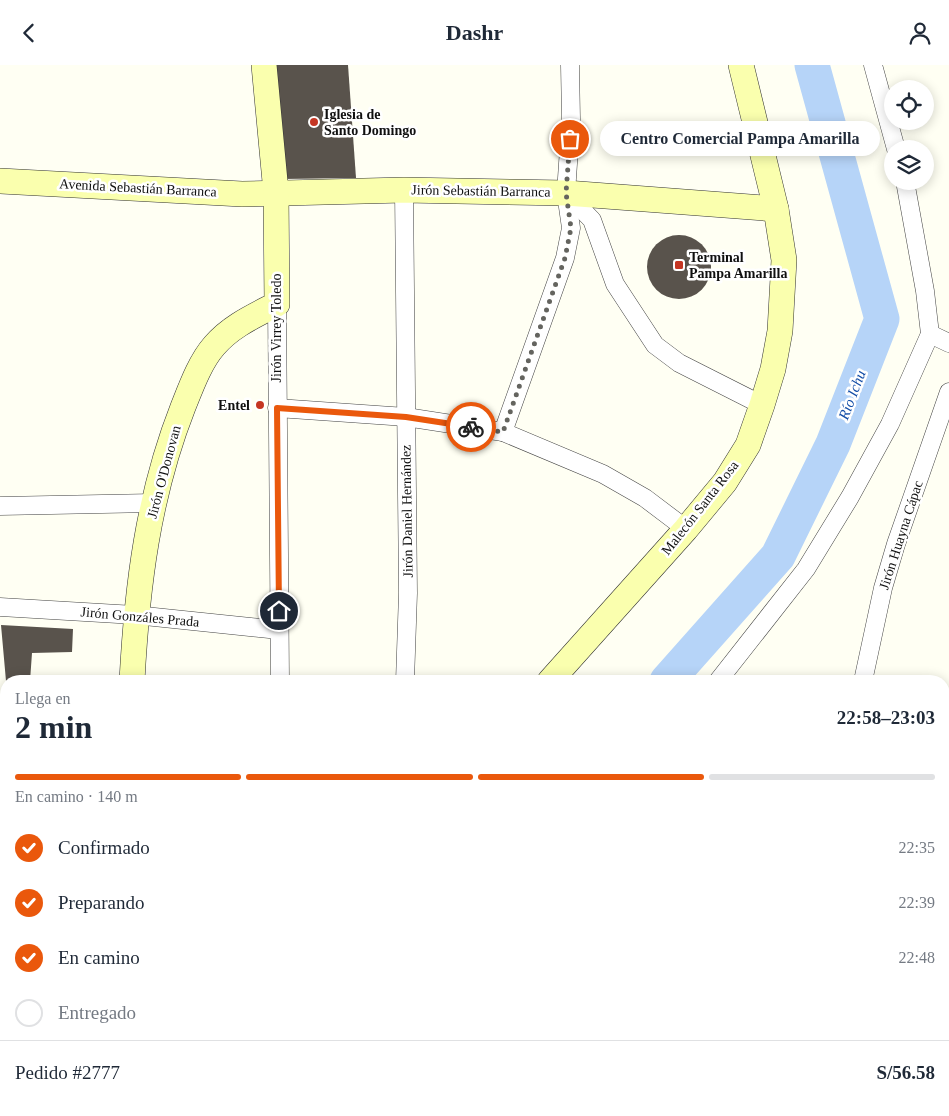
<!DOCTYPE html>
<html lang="es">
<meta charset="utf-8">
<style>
:root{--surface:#fff;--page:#f2f2f3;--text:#1f2937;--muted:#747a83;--line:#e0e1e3;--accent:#ea580c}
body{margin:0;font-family:Georgia,serif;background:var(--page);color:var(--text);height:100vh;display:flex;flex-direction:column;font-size:19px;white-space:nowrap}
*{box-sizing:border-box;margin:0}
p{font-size:16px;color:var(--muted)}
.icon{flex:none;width:28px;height:28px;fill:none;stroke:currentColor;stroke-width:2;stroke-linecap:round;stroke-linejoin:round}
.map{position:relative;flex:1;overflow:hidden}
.details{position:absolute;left:0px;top:610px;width:950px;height:441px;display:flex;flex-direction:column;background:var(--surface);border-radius:20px 20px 0 0;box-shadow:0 2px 12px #0003}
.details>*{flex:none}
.fabs{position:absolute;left:884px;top:15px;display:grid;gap:10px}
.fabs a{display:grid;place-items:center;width:50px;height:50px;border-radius:50%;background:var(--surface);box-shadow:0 2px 12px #0003;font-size:25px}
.pin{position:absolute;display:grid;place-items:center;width:42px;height:42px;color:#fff;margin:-21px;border:2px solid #fff;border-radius:50%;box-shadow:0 1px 5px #0007}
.courier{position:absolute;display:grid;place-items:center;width:50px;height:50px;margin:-25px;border:4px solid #ea580c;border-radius:50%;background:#fff;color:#222;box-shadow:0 1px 6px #0007}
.bubble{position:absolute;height:35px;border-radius:18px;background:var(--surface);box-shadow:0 2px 12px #0003;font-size:16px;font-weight:700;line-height:35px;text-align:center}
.headline em{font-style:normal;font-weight:700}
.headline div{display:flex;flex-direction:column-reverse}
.headline{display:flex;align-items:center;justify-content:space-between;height:85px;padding:0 15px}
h1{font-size:32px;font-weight:700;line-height:38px}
.bar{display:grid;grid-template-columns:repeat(4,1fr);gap:8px 5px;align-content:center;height:60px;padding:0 15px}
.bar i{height:6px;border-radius:4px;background:var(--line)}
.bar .active{background:var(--accent)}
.bar p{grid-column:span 4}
.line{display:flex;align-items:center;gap:12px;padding:0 15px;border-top:1px solid var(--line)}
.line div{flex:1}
ol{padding:0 15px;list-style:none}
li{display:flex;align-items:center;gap:15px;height:55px}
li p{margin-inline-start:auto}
li .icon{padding:5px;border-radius:50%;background:var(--accent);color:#fff;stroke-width:4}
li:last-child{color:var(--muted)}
li i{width:28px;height:28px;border:2px solid var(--line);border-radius:50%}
header{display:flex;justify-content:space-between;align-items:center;height:65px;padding:0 15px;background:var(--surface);font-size:22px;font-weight:700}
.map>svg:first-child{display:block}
.green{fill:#ccebba}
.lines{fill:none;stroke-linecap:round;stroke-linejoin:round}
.river{stroke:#b6d4f8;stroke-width:35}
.building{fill:#59534c}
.lane-casing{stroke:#434343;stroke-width:10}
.street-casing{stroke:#434343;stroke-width:19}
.secondary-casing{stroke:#323232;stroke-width:26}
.lane{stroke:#fff;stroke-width:9}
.street{stroke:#fff;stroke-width:18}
.secondary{stroke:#faffae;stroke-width:25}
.done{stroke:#64645f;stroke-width:5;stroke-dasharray:0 9}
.route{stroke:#ea580c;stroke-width:6}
.poi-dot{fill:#c53623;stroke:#fff;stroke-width:2}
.labels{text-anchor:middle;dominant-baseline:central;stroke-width:5;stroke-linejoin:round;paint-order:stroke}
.poi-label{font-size:14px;font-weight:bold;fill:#101010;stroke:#fff;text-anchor:start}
.street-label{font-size:14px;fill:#101010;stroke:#fff}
.water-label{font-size:15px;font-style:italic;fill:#144ea7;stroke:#fff}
</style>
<header><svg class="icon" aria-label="back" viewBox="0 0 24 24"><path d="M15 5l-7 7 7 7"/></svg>Dashr<svg class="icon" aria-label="person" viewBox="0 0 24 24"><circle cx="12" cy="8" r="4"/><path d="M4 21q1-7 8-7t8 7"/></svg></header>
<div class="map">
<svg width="949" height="1051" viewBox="0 0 949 1051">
<rect width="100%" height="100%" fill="#fffff3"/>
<polygon class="green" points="0,977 6,977 6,1045 115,1045 115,1051 1,1051"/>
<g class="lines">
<g class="river">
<polyline points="667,616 778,491 833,379 882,254 812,0"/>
<polyline points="462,1045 463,1051"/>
</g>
</g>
<g class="building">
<polygon points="271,0 348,0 356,113 282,114"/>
<circle cx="679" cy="202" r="32"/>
<polygon points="1,560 73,564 72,587 32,588 30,616 6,616"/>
</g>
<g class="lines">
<g class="lane-casing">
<polyline id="lane" points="713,1045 715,1051"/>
</g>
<g class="street-casing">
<g id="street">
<polyline points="873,0 896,84"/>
<polyline points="404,125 408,528 405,616"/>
<polyline points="566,128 592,155 615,219 655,280 679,298 762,340"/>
<polyline points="277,239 280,616"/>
<polyline points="930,269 949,278"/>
<polyline points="277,343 406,352 503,367 603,409 645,433 686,464"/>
<polyline points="503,367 565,193 571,163 566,128 571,54 570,0"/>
<polyline points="0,441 153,438"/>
<polyline points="0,542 135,550 279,565"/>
<polyline points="718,616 806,504 850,432 890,359 930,269 925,226 905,116"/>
<polyline points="863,616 883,523 896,479 949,327"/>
<polyline points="944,749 949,750"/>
<polyline points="0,832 6,832"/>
<polyline points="944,1002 949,1001"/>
<polyline points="125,1045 125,1051"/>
<polyline points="261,1045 261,1051"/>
<polyline points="626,1045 627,1051"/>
<polyline points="824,1045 827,1051"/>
<polyline points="796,1051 809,1045"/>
</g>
</g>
<g class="secondary-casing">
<g id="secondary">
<polyline points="0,116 242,129 404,125 566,128 776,144"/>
<path d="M132 616C137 521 148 431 183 342 191 322 200 297 214 281 231 261 254 251 277 239L276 127 264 0"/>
<polyline points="550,616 686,464 725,417 748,380 762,340 773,304 780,266 784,195 776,144 741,0"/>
<polyline points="0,966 6,966"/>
<polyline points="400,1045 402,1051"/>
</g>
</g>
<use href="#lane" class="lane"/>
<use href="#street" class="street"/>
<use href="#secondary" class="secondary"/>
</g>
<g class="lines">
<polyline class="done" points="471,362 503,367 565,193 571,163 566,128 570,74"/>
<polyline class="route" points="279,546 277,343 406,352 471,362"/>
</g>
<g class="poi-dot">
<circle cx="314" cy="57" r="5"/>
<rect x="674" y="195" width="10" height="10" rx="2.5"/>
<circle cx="260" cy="340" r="5"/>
</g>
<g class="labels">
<g class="poi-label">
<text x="324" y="49">Iglesia de<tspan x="324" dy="16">Santo Domingo</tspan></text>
<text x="689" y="192">Terminal<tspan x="689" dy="16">Pampa Amarilla</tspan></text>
<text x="250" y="340" text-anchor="end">Entel</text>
</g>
<g class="street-label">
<text transform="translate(138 123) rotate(3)">Avenida Sebastián Barranca</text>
<text transform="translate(481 126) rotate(1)">Jirón Sebastián Barranca</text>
<text transform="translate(276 263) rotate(-90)">Jirón Virrey Toledo</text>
<text transform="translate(164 407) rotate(-75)">Jirón O'Donovan</text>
<text transform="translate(700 443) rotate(-52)">Malecón Santa Rosa</text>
<text transform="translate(407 446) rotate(-91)">Jirón Daniel Hernández</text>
<text transform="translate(901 470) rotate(-72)">Jirón Huayna Cápac</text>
<text transform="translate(140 552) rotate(5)">Jirón Gonzáles Prada</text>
</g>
<g class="water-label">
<text transform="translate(852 330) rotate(-69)">Río Ichu</text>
</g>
</g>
</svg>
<div class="fabs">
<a><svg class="icon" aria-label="locate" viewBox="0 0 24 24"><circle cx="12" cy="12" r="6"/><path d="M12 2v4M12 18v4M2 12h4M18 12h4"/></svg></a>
<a><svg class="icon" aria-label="layers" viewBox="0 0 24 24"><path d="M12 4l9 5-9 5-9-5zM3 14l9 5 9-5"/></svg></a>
</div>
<div class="pin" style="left:570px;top:74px;background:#ea580c"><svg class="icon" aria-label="bag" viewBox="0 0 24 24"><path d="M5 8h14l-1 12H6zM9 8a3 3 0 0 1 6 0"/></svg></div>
<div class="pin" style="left:279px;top:546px;background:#1f2937"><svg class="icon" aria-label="home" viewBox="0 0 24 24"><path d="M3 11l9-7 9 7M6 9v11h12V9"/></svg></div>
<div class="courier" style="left:471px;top:362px"><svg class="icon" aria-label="bike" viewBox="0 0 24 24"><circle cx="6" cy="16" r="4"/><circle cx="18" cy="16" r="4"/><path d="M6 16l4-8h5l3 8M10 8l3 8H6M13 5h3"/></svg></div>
<div class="bubble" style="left:600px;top:56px;width:280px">Centro Comercial Pampa Amarilla</div>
<section class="details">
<div class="headline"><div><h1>2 min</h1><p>Llega en</p></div><em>22:58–23:03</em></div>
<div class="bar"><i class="active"></i><i class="active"></i><i class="active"></i><i></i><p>En camino · 140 m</p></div>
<ol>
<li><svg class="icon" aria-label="check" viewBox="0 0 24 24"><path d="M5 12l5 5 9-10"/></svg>Confirmado<p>22:35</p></li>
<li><svg class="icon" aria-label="check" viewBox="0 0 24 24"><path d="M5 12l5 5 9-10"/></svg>Preparando<p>22:39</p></li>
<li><svg class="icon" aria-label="check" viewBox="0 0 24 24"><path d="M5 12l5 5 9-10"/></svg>En camino<p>22:48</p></li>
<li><i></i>Entregado</li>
</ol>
<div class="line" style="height:65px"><div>Pedido #2777</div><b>S/56.58</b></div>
</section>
</div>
